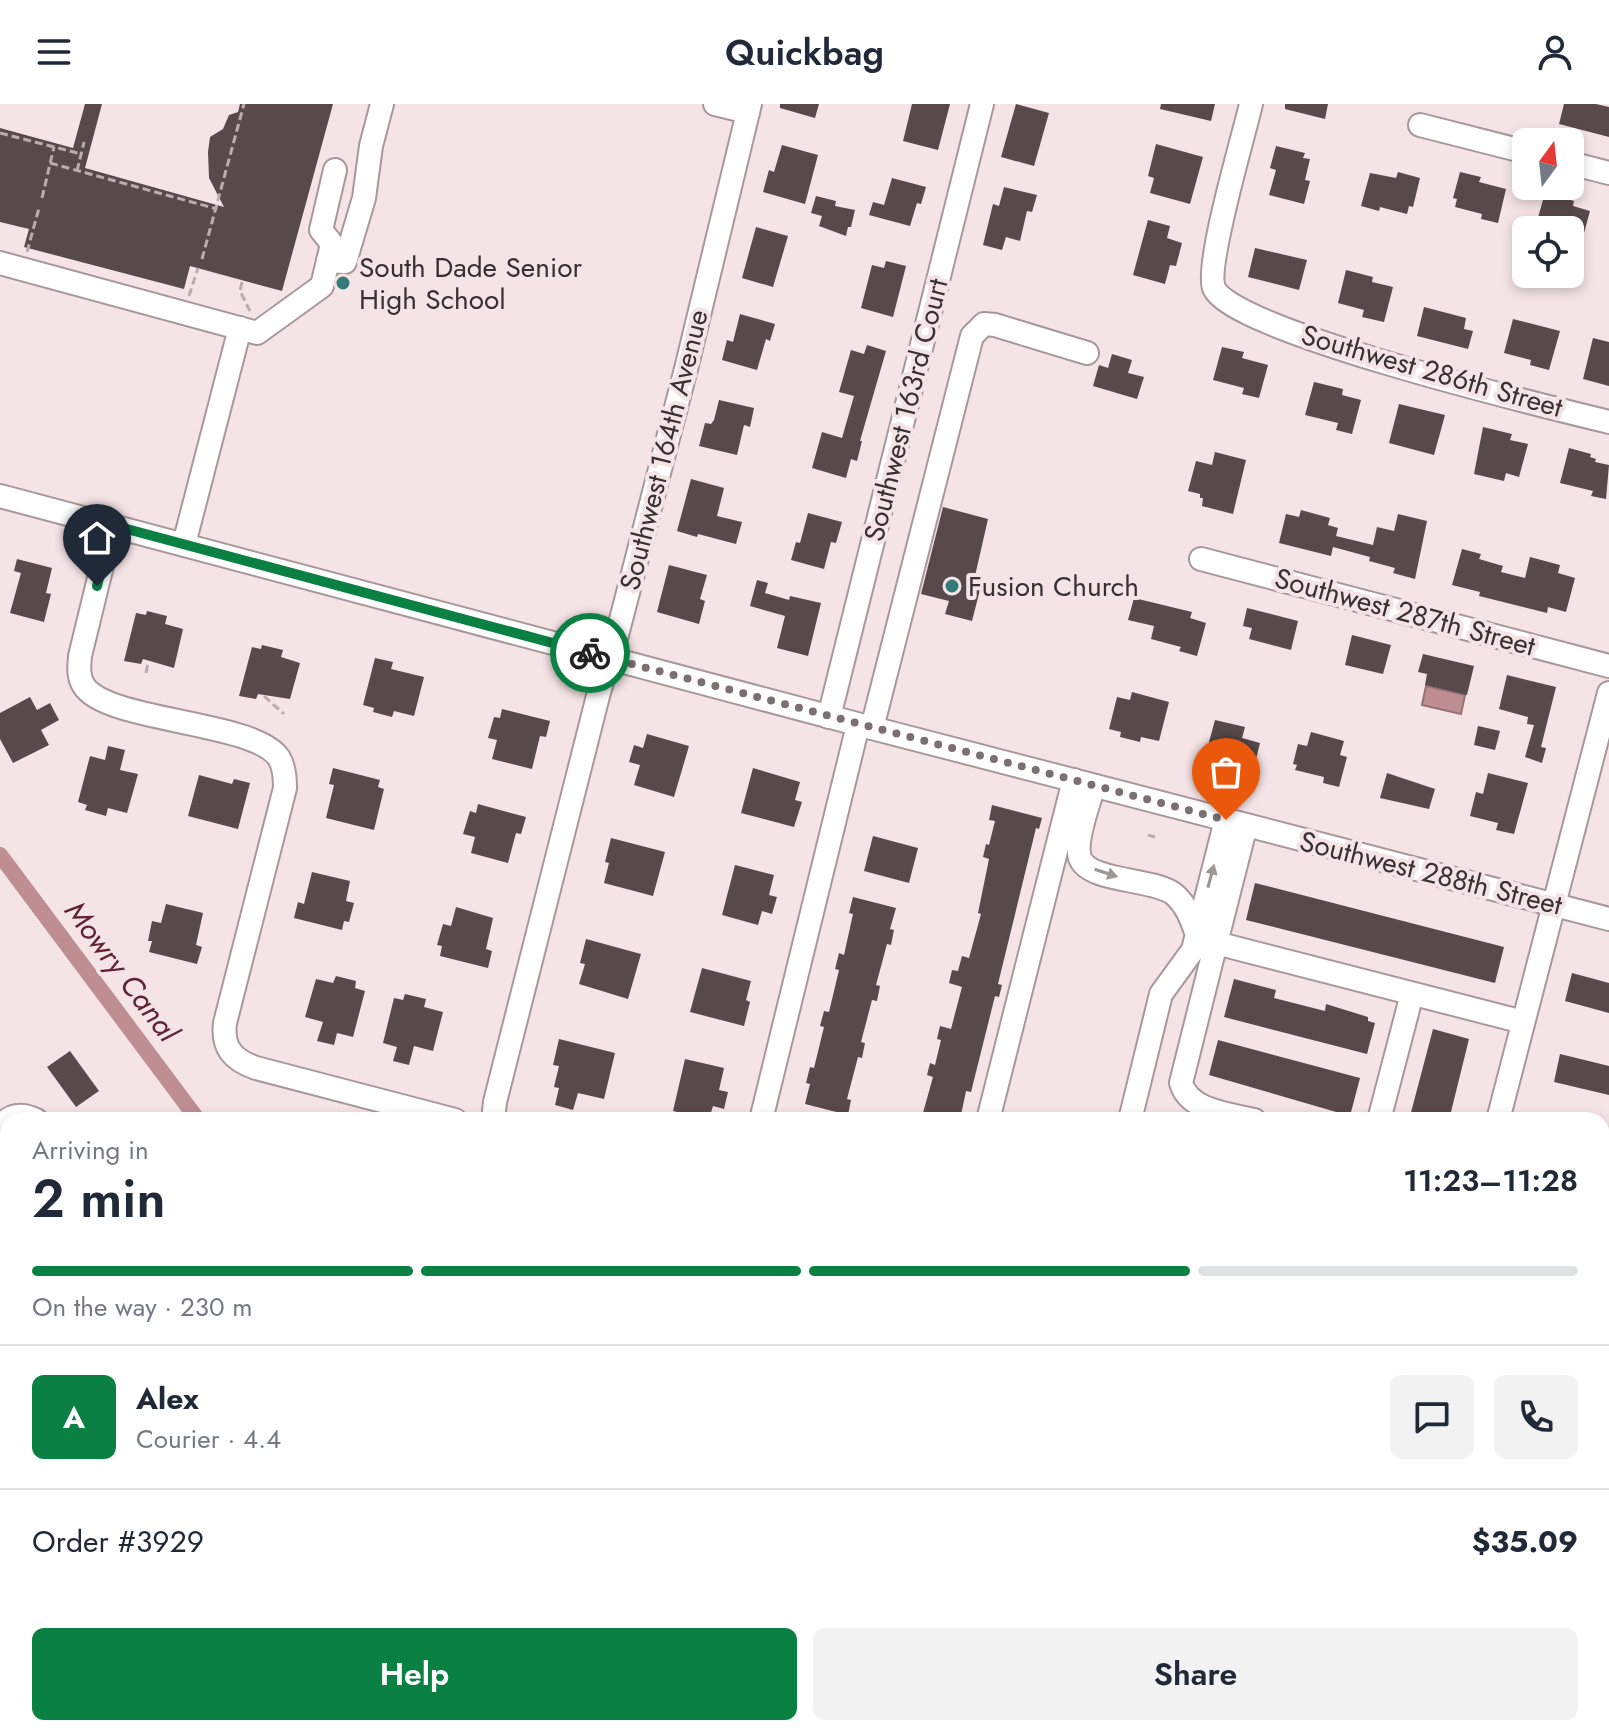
<!DOCTYPE html>
<meta charset="utf-8">
<style>
:root{--surface:#fff;--page:#f2f2f3;--text:#1f2937;--muted:#747a83;--line:#e0e1e3;--accent:#0b8043}
body{margin:0;font-family:Jost,sans-serif;background:var(--page);color:var(--text);height:100vh;display:flex;flex-direction:column;font-size:30px;white-space:nowrap}
*{box-sizing:border-box;margin:0}
p{font-size:26px;color:var(--muted)}
.icon{flex:none;width:44px;height:44px;fill:none;stroke:currentColor;stroke-width:2;stroke-linecap:round;stroke-linejoin:round}
.map{position:relative;flex:1;overflow:hidden}
.panel{position:absolute;left:0px;top:1008px;width:1610px;height:624px;display:flex;flex-direction:column;background:var(--surface);border-radius:24px 24px 0 0;box-shadow:0 4px 12px #0003}
.panel>*{flex:none}
.needle{width:52px;rotate:15deg}
.tools{position:absolute;left:1512px;top:24px;display:grid;gap:16px}
.tools a{display:grid;place-items:center;width:72px;height:72px;border-radius:12px;background:var(--surface);box-shadow:0 4px 12px #0003;font-size:40px}
.pin{position:absolute;display:grid;place-items:center;width:68px;height:68px;color:#fff;margin:-82px -34px;border-radius:50% 50% 50% 0;rotate:-45deg;box-shadow:0 0 8px #0007}
.pin .icon{rotate:45deg}
.courier{position:absolute;display:grid;place-items:center;width:80px;height:80px;margin:-40px;border:6px solid #0b8043;border-radius:50%;background:#fff;color:#222;box-shadow:0 2px 10px #0007}
.head em{font-style:normal;font-weight:600}
.head div{display:flex;flex-direction:column-reverse}
.head{display:flex;align-items:center;justify-content:space-between;height:136px;padding:0 32px}
h1{font-size:52px;font-weight:600;line-height:60px}
.bar{display:grid;grid-template-columns:repeat(4,1fr);gap:12px 8px;align-content:center;height:96px;padding:0 32px}
.bar i{height:10px;border-radius:6px;background:var(--line)}
.bar .current{background:var(--accent)}
.bar p{grid-column:span 4}
.line{display:flex;align-items:center;gap:20px;padding:0 32px;border-top:2px solid var(--line)}
.line div{flex:1}
.round{display:grid;place-items:center;flex:none;width:84px;height:84px;border-radius:12px;background:var(--page)}
.primary-button{display:flex;gap:16px;margin-top:auto;padding:16px 32px}
.primary-button a{flex:1;height:92px;border-radius:12px;background:var(--accent);color:#fff;font-size:32px;font-weight:600;line-height:92px;text-align:center}
.primary-button a+a{background:var(--page);color:var(--text)}
header{display:flex;justify-content:space-between;align-items:center;height:104px;padding:0 32px;background:var(--surface);font-size:36px;font-weight:600}
.map>svg:first-child{display:block}
.water{fill:#be8e93;stroke:#967276;stroke-width:2}
.lines{fill:none;stroke-linecap:round;stroke-linejoin:round}
.canal{stroke:#be8e93;stroke-width:16}
.building{fill:#584a4b}
.minor-casing{stroke:#a9989a;stroke-width:26}
.path{stroke:#bbadae;stroke-width:3;stroke-dasharray:8 4;stroke-linecap:butt}
.minor{stroke:#fff;stroke-width:22}
.oneway{fill:#9c9898}
.done{stroke:#7a7071;stroke-width:8;stroke-dasharray:0 14.4}
.route{stroke:#0b8043;stroke-width:10}
.poi-dot{fill:#327b78;stroke:#f5e4e5;stroke-width:3}
.labels{text-anchor:middle;dominant-baseline:central;stroke-width:8;stroke-linejoin:round;paint-order:stroke}
.poi-label{font-size:28px;fill:#383132;stroke:#f5e4e5;text-anchor:start}
.street-label{font-size:28px;fill:#383132;stroke:#f5e4e5}
.water-label{font-size:30px;font-style:italic;fill:#60232f;stroke:#f5e4e5}
</style>
<header><svg class="icon" aria-label="menu" viewBox="0 0 24 24"><path d="M4 6h16M4 12h16M4 18h16"/></svg>Quickbag<svg class="icon" aria-label="person" viewBox="0 0 24 24"><circle cx="12" cy="8" r="4"/><path d="M4 21q1-7 8-7t8 7"/></svg></header>
<div class="map">
<svg width="1609" height="1632" viewBox="0 0 1609 1632">
<rect width="100%" height="100%" fill="#f5e4e5"/>
<polygon class="water" points="1426,582 1465,591 1461,610 1422,601"/>
<g class="lines">
<g class="canal">
<polyline points="0,751 198,1016"/>
<polyline points="653,1624 659,1632"/>
</g>
</g>
<g class="building">
<polygon points="85,0 102,0 85,64 224,103 209,74 208,48 210,33 223,25 229,11 238,8 240,0 333,0 282,187 190,162 184,185 24,143 29,125 0,118 0,24 73,44"/>
<polygon points="780,0 819,0 815,14 780,4"/>
<polygon points="912,0 950,0 938,46 903,37"/>
<polygon points="1016,0 1049,9 1034,62 1001,53"/>
<polygon points="1161,0 1215,0 1211,17 1160,5"/>
<polygon points="1285,0 1328,0 1325,15 1285,5"/>
<polygon points="1564,0 1596,0 1609,3 1609,33 1559,20"/>
<polygon points="1156,40 1203,53 1190,100 1150,89 1154,74 1148,72"/>
<polygon points="782,41 818,51 805,100 763,88 769,66 774,68"/>
<polygon points="1276,42 1305,49 1303,54 1310,55 1305,76 1310,77 1304,100 1269,91 1276,66 1270,64"/>
<polygon points="1398,68 1420,74 1413,103 1409,102 1407,110 1380,103 1379,107 1361,102 1370,69 1396,74"/>
<polygon points="1460,68 1481,73 1479,78 1506,85 1498,119 1481,115 1482,110 1455,103 1457,95 1453,94"/>
<polygon points="892,74 926,83 921,100 917,99 910,122 869,111 873,98 884,101"/>
<polygon points="1004,83 1037,91 1032,108 1027,107 1020,137 1006,133 1002,146 983,141 993,100 999,102"/>
<polygon points="1545,89 1574,97 1573,102 1590,107 1581,140 1570,137 1570,126 1539,124 1541,118 1537,117"/>
<polygon points="816,92 836,97 835,102 855,106 851,123 848,123 846,132 819,122 822,112 811,109"/>
<polygon points="1148,116 1170,122 1167,134 1182,139 1176,162 1170,161 1165,180 1133,171"/>
<polygon points="756,123 788,132 773,183 742,174"/>
<polygon points="1255,144 1307,156 1299,186 1248,173"/>
<polygon points="886,157 906,162 893,213 861,204 872,161 884,164"/>
<polygon points="1346,166 1373,173 1372,178 1393,183 1384,218 1362,213 1364,206 1338,199"/>
<polygon points="1424,203 1466,214 1464,225 1473,227 1468,245 1417,232"/>
<polygon points="740,210 775,220 770,237 766,235 757,266 722,256 727,236 733,238"/>
<polygon points="1513,215 1560,227 1549,266 1530,261 1531,256 1504,249"/>
<polygon points="1593,234 1609,238 1609,282 1583,275"/>
<polygon points="867,241 886,247 860,337 862,337 857,357 851,355 846,374 812,364 822,328 842,334 854,292 839,288 851,246 864,250"/>
<polygon points="1222,243 1244,248 1242,254 1268,261 1259,294 1242,290 1244,284 1213,276"/>
<polygon points="1112,250 1132,256 1128,269 1144,273 1137,295 1093,282 1099,261 1108,264"/>
<polygon points="1314,278 1343,285 1342,291 1361,296 1352,330 1336,326 1338,319 1305,311"/>
<polygon points="719,296 754,304 750,323 744,321 737,351 699,342 705,319 711,320 714,316"/>
<polygon points="1399,300 1445,311 1434,351 1389,339"/>
<polygon points="1483,323 1512,330 1510,336 1528,340 1519,373 1506,369 1504,377 1474,370"/>
<polygon points="1569,344 1591,350 1590,353 1596,355 1595,358 1609,361 1606,395 1591,392 1593,387 1560,379"/>
<polygon points="1215,348 1246,356 1233,410 1202,402 1203,394 1200,394 1200,390 1188,387 1196,357 1212,361"/>
<polygon points="691,375 724,384 717,412 742,418 736,440 698,430 697,433 677,427"/>
<polygon points="943,403 988,415 975,472 983,474 972,517 945,510 949,497 921,490"/>
<polygon points="1301,406 1330,414 1328,421 1338,424 1336,432 1373,441 1377,423 1394,427 1398,410 1427,417 1415,475 1393,469 1395,464 1369,457 1370,453 1333,443 1331,452 1279,439 1286,410 1299,413"/>
<polygon points="808,409 842,418 836,439 831,438 824,465 791,456 796,438 800,439"/>
<polygon points="1462,445 1481,450 1479,455 1503,462 1501,468 1525,474 1530,453 1560,461 1558,469 1575,474 1566,508 1548,503 1547,509 1479,492 1480,488 1452,481"/>
<polygon points="17,455 52,464 46,489 51,490 44,518 10,509 21,469 14,467"/>
<polygon points="669,461 707,471 700,495 705,497 699,520 657,508"/>
<polygon points="757,476 768,479 765,489 789,496 790,492 821,499 808,552 777,544 785,512 750,502"/>
<polygon points="1134,494 1192,508 1190,514 1206,519 1197,552 1179,547 1181,543 1151,535 1154,522 1128,516"/>
<polygon points="1247,504 1298,517 1291,546 1249,535 1252,524 1243,522"/>
<polygon points="147,507 167,512 165,520 183,525 174,564 143,555 141,560 124,557 136,509 146,511"/>
<polygon points="1352,531 1391,541 1383,570 1345,561"/>
<polygon points="262,541 283,546 281,553 300,559 290,595 258,590 256,595 239,592 252,543 261,545"/>
<polygon points="1423,550 1474,562 1467,591 1425,581 1427,570 1418,568"/>
<polygon points="375,554 393,558 391,565 424,573 414,612 394,607 392,613 373,608 374,604 363,601"/>
<polygon points="1507,571 1556,583 1541,643 1546,644 1542,659 1525,653 1534,621 1527,620 1528,613 1499,605"/>
<polygon points="1132,588 1169,598 1159,637 1141,633 1140,638 1120,633 1121,628 1109,625 1117,593 1130,596"/>
<polygon points="30,593 37,606 50,599 59,616 41,626 49,641 13,659 0,635 0,609"/>
<polygon points="502,605 550,617 546,633 540,632 532,665 492,655 497,636 488,634 494,613 500,614"/>
<polygon points="1215,616 1245,623 1242,634 1260,639 1255,659 1206,649"/>
<polygon points="1478,622 1500,627 1495,646 1474,641"/>
<polygon points="1311,628 1344,637 1340,651 1347,653 1339,683 1323,679 1324,673 1295,666 1297,661 1293,660 1298,640 1307,642"/>
<polygon points="647,630 689,642 674,693 634,681 640,661 629,658 634,641 643,644"/>
<polygon points="108,642 125,646 120,666 138,670 127,709 108,704 106,712 85,706 87,701 78,698 90,652 105,656"/>
<polygon points="333,664 380,676 378,683 384,685 374,726 326,714 334,681 329,680"/>
<polygon points="753,664 800,678 795,696 802,698 794,723 741,709"/>
<polygon points="1387,669 1435,685 1429,705 1380,694"/>
<polygon points="1488,669 1528,679 1514,730 1496,726 1498,719 1470,712 1476,688 1483,690"/>
<polygon points="199,671 232,680 234,675 250,679 238,725 188,712"/>
<polygon points="478,700 526,713 521,730 516,729 508,759 471,749 475,733 463,730 470,707 476,709"/>
<polygon points="992,701 1042,714 1039,725 1036,724 998,880 1002,881 999,893 995,892 971,988 966,987 960,1016 921,1016 933,973 927,971 930,959 935,961 941,936 937,935 940,922 951,925 962,883 949,879 952,866 958,867 962,852 969,854 981,810 978,809 989,755 983,753 986,740 989,741 995,717 989,716"/>
<polygon points="873,732 918,744 909,779 864,767"/>
<polygon points="611,734 665,748 653,792 604,779 609,759 605,758"/>
<polygon points="735,761 774,771 769,791 777,793 772,810 762,807 758,821 722,811"/>
<polygon points="312,768 350,777 346,797 354,799 349,818 344,817 342,826 294,814 298,798 304,800"/>
<polygon points="1255,779 1504,843 1495,879 1246,816"/>
<polygon points="853,793 896,804 890,825 894,826 891,841 887,840 876,881 880,882 877,897 872,896 861,938 865,939 862,954 858,953 847,995 851,996 848,1011 805,1000 810,980 806,979 810,963 814,964 824,923 820,922 824,907 829,908 839,866 835,865 839,849 844,851 853,810 849,809"/>
<polygon points="166,800 203,809 196,841 202,843 197,860 149,848 152,837 148,837 152,817 161,819"/>
<polygon points="456,803 493,814 486,845 492,847 488,864 440,852 442,842 437,841 443,820 451,822"/>
<polygon points="586,835 641,850 628,895 579,880 585,860 580,859"/>
<polygon points="702,864 751,877 746,896 750,898 744,922 690,908"/>
<polygon points="1572,869 1609,879 1609,909 1565,897"/>
<polygon points="336,872 356,877 355,884 365,887 353,933 337,929 334,941 317,937 323,918 305,913 316,875 333,879"/>
<polygon points="1234,875 1276,886 1274,894 1325,907 1326,900 1368,913 1368,917 1375,919 1367,950 1224,913"/>
<polygon points="405,890 426,895 424,903 443,908 433,947 414,942 409,961 393,957 397,943 383,939 394,894 403,896"/>
<polygon points="1433,925 1469,935 1449,1016 1409,1016"/>
<polygon points="559,935 615,949 604,995 578,989 573,1006 555,1001 559,984 554,983 559,962 553,961"/>
<polygon points="1218,936 1360,974 1350,1012 1209,971"/>
<polygon points="70,947 99,987 76,1003 47,963"/>
<polygon points="1560,950 1609,962 1609,991 1554,978"/>
<polygon points="685,955 724,964 719,986 728,988 724,1005 713,1002 709,1015 673,1007"/>
</g>
<g class="lines">
<g class="minor-casing">
<g id="minor">
<polyline points="715,0 748,8"/>
<path d="M1251 0C1244 31 1205 161 1214 184 1231 227 1552 304 1609 318"/>
<polyline points="1420,21 1526,48"/>
<polyline points="1570,59 1609,69"/>
<polyline points="328,157 345,158 364,94 371,42 382,0"/>
<polyline points="0,159 257,229 322,182 332,140 321,126 335,66"/>
<polyline points="0,392 872,624 1609,815"/>
<path d="M112 421 80 552C79 563 78 573 84 582 107 618 255 617 279 654 284 662 285 674 285 684L225 919C222 944 233 956 256 964L455 1016"/>
<polyline points="184,440 240,224"/>
<polyline points="1201,455 1609,562"/>
<polyline points="829,613 982,0"/>
<polyline points="872,624 972,232 984,220 995,221 1087,249"/>
<path d="M1094 682C1089 699 1074 737 1080 754 1089 779 1157 774 1175 791 1186 801 1191 814 1196 828"/>
<polyline points="1246,721 1216,839 1523,918"/>
<path d="M1216 839 1181 979C1189 1007 1229 1010 1254 1016"/>
<polyline points="493,1016 495,998 599,588 617,531 686,265 750,0"/>
<polyline points="761,1016 858,621"/>
<polyline points="988,1016 1074,676"/>
<polyline points="1130,1016 1161,890 1193,846 1226,716"/>
<polyline points="1379,1016 1412,890"/>
<polyline points="1498,1016 1609,589"/>
<path d="M0 1024C9 1010 22 1009 36 1016"/>
<polyline points="0,1393 8,1395"/>
<polyline points="803,1624 809,1632"/>
<polyline points="1126,1624 1157,1632"/>
<polyline points="370,1632 371,1624"/>
<polyline points="1219,1632 1221,1624"/>
<polyline points="1343,1632 1344,1624"/>
</g>
</g>
<g class="path">
<polyline points="0,29 81,50"/>
<polyline points="50,59 217,105"/>
<polyline points="77,67 84,38"/>
<polyline points="42,94 54,43"/>
<polyline points="27,148 39,104"/>
<polyline points="202,155 244,0"/>
<polyline points="242,178 240,187 250,207"/>
<polyline points="189,192 198,164"/>
<polyline points="146,569 148,559"/>
<polyline points="264,592 284,610"/>
<polyline points="1148,731 1155,733"/>
</g>
<use href="#minor" class="minor"/>
</g>
<defs><path id="oneway-solid" d="M-6-.8H1V-3.2L6.5 0L1 3.2V.8H-6Z" transform="scale(2)"/></defs>
<g class="oneway">
<use href="#oneway-solid" transform="translate(1106 769) rotate(18)"/>
<use href="#oneway-solid" transform="translate(1211 772) rotate(-75)"/>
</g>
<g class="lines">
<polyline class="done" points="590,549 1226,716"/>
<polyline class="route" points="97,482 112,421 590,549"/>
</g>
<g class="poi-dot">
<circle cx="343" cy="179" r="8"/>
<circle cx="952" cy="482" r="8"/>
</g>
<g class="labels">
<g class="poi-label">
<text x="359" y="163">South Dade Senior<tspan x="359" dy="32">High School</tspan></text>
<text x="968" y="482">Fusion Church</text>
</g>
<g class="street-label">
<text transform="translate(1432 267) rotate(16)">Southwest 286th Street</text>
<text transform="translate(906 306) rotate(-76)">Southwest 163rd Court</text>
<text transform="translate(664 346) rotate(-76)">Southwest 164th Avenue</text>
<text transform="translate(1405 508) rotate(15)">Southwest 287th Street</text>
<text transform="translate(1431 769) rotate(14)">Southwest 288th Street</text>
</g>
<g class="water-label">
<text transform="translate(122 867) rotate(53)">Mowry Canal</text>
</g>
</g>
</svg>
<div class="tools">
<a><svg class="needle" viewBox="-14 -14 28 28"><path d="M0-13l5 13h-10z" fill="#e53935"/><path d="M0 13l5-13h-10z" fill="#747a83"/></svg></a>
<a><svg class="icon" aria-label="locate" viewBox="0 0 24 24"><circle cx="12" cy="12" r="6"/><path d="M12 2v4M12 18v4M2 12h4M18 12h4"/></svg></a>
</div>
<div class="pin" style="left:1226px;top:716px;background:#ea580c"><svg class="icon" aria-label="bag" viewBox="0 0 24 24"><path d="M5 8h14l-1 12H6zM9 8a3 3 0 0 1 6 0"/></svg></div>
<div class="pin" style="left:97px;top:482px;background:#1f2937"><svg class="icon" aria-label="home" viewBox="0 0 24 24"><path d="M3 11l9-7 9 7M6 9v11h12V9"/></svg></div>
<div class="courier" style="left:590px;top:549px"><svg class="icon" aria-label="bike" viewBox="0 0 24 24"><circle cx="6" cy="16" r="4"/><circle cx="18" cy="16" r="4"/><path d="M6 16l4-8h5l3 8M10 8l3 8H6M13 5h3"/></svg></div>
<section class="panel">
<div class="head"><div><h1>2 min</h1><p>Arriving in</p></div><em>11:23–11:28</em></div>
<div class="bar"><i class="current"></i><i class="current"></i><i class="current"></i><i></i><p>On the way · 230 m</p></div>
<div class="line" style="height:144px"><b class="round" style="background:var(--accent);color:#fff">A</b><div><b>Alex</b><p>Courier · 4.4</p></div><a class="round"><svg class="icon" aria-label="chat" viewBox="0 0 24 24"><path d="M4 5h16v11H9l-5 4z"/></svg></a><a class="round"><svg class="icon" aria-label="phone" viewBox="0 0 24 24"><path d="M5 4h4l2 5-3 2q2 4 5 5l2-3 5 2v4C11 20 4 13 5 4z"/></svg></a></div>
<div class="line" style="height:104px"><div>Order #3929</div><b>$35.09</b></div>
<div class="primary-button"><a>Help</a><a>Share</a></div>
</section>
</div>
